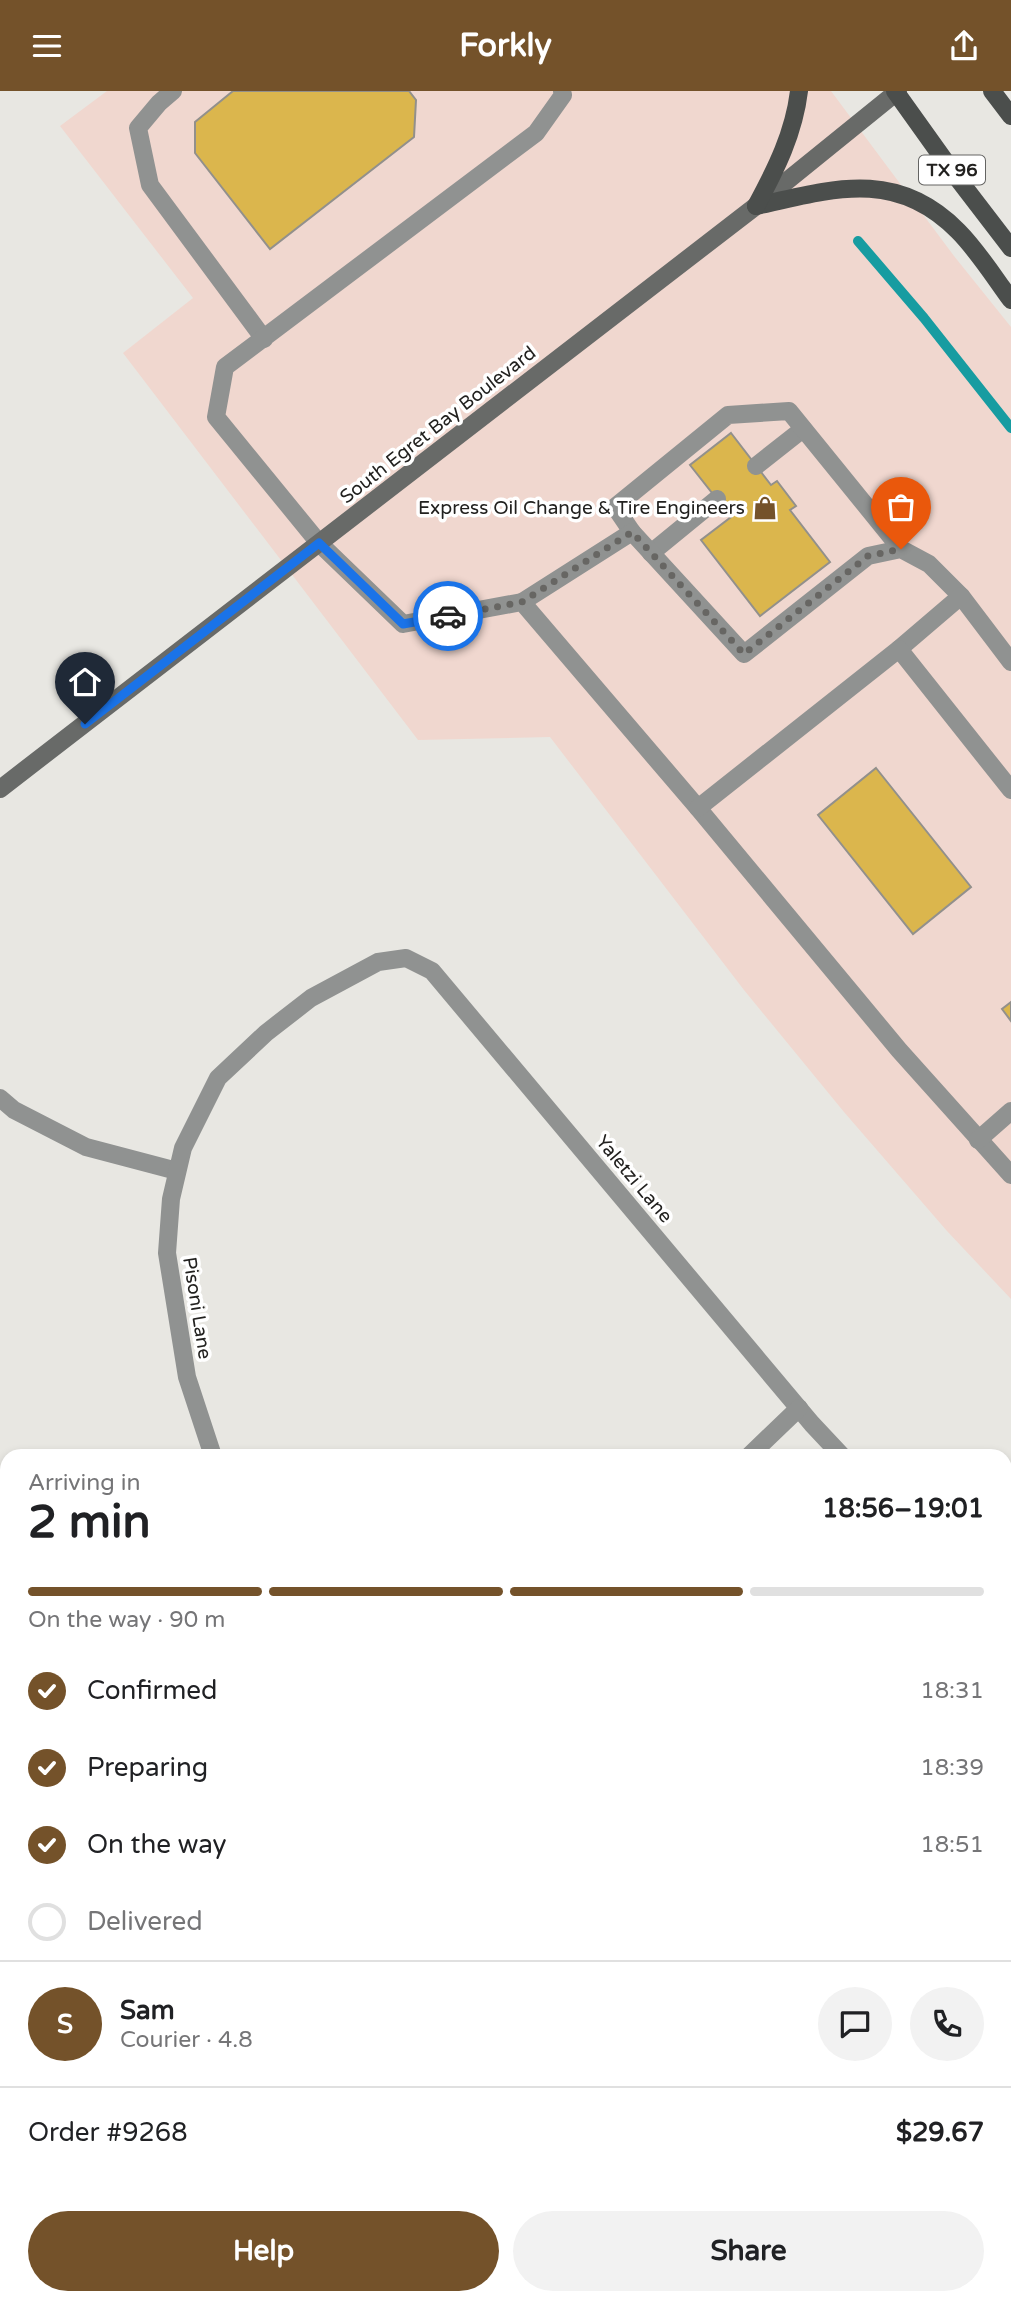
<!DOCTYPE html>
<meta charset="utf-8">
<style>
:root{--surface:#fff;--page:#f2f2f2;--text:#202124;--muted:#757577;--line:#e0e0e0;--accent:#74522a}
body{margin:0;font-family:"Varela Round",sans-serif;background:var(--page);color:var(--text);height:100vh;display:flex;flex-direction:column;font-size:26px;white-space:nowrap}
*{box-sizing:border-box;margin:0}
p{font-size:23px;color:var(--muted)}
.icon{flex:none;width:38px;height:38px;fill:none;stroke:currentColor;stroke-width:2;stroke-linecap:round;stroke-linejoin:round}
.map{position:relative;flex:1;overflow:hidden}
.details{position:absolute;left:0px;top:1358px;width:1012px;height:856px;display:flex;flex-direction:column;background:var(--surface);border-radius:21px 21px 0 0;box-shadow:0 4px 10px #0003}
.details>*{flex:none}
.pin{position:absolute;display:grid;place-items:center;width:60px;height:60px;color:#fff;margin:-72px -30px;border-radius:50% 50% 50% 0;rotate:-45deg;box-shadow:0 0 7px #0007}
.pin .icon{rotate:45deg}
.courier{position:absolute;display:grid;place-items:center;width:70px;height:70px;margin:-35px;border:5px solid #1a73e8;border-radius:50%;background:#fff;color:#222;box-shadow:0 2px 9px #0007}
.head em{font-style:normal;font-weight:700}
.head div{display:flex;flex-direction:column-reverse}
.head{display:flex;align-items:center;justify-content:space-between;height:119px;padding:0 28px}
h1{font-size:46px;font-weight:700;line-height:52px}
.bar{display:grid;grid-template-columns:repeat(4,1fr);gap:10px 7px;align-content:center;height:84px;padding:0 28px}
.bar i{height:9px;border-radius:5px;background:var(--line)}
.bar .selected{background:var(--accent)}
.bar p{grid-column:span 4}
.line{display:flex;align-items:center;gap:18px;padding:0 28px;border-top:2px solid var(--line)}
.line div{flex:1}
.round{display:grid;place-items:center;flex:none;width:74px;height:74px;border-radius:37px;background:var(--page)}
ol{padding:0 28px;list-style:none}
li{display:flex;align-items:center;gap:21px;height:77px}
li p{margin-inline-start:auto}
li .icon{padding:7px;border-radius:50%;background:var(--accent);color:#fff;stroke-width:4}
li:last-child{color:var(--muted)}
li i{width:38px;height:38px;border:4px solid var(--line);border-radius:50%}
.button{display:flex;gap:14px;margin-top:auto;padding:14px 28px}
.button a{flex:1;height:80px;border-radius:42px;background:var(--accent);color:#fff;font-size:28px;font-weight:700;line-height:80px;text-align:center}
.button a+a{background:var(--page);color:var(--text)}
header{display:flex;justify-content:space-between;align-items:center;height:91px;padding:0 28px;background:var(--accent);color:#fff;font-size:32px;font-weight:700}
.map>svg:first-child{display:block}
.commercial{fill:#f0d7cf}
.green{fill:#9ad4a1}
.water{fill:#179ca1}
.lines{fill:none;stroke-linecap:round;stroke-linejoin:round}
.stream{stroke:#179ca1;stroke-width:10}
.building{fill:#dbb64d;stroke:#92908c;stroke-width:2}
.lane{stroke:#909291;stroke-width:18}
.street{stroke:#909291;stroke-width:18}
.secondary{stroke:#686a68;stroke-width:18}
.primary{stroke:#4b4e4c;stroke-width:18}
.done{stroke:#676663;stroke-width:7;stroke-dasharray:0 12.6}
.route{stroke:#1a73e8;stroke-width:9}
.labels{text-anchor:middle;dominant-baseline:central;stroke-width:7;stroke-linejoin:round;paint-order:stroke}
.shield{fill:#fff;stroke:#646462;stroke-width:2}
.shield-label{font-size:18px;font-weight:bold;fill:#22211f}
.street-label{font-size:19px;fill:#22211f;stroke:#fff}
.poi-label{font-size:19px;fill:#22211f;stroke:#fff;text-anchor:end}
</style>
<header><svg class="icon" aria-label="menu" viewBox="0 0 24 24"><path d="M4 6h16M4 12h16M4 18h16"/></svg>Forkly<svg class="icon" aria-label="share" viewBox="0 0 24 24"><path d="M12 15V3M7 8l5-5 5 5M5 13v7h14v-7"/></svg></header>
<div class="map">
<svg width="1011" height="2213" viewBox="0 0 1011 2213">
<rect width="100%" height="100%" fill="#e8e7e2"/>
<polygon class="commercial" points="107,0 831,0 954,165 1011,236 1011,1208 947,1140 844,1021 744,899 550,646 418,649 123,262 193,207 60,35"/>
<polygon class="green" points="0,1469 7,1491 7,2207 209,2207 210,2213 0,2213"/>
<polygon class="water" points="1011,2156 1011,2213 941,2213 949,2207 1004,2207 1005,2161"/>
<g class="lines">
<polyline class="stream" points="858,150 924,227 1011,337"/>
</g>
<g class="building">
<polygon points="233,0 409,0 416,9 414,46 270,158 195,62 195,31"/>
<polygon points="731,342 771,394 777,390 796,415 790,419 830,471 760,525 701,449 731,426 690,374"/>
<polygon points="876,677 971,796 913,843 818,724"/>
<polygon points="1011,911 1011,930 1002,918"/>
</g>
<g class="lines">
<g class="lane">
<polyline points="173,0 159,12 138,37 150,94 264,248"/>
<polyline points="562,0 563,4 536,42 225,276 216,326 319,452 403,533 522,511 698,717 899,959 1011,1084"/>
<polyline points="756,375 803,338"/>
<polyline points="632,441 615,416 728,324 789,320 901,458"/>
<polyline points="651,462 717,408"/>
<polyline points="522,511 632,441 744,563 868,465 901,458 929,473 961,505 1011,571"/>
<polyline points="899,558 961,505"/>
<polyline points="698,717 899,558 1011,699"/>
<polyline points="978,1049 1011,1020"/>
</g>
<g class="street">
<polyline points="0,1007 14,1019 86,1056 177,1080"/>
<polyline points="213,1365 187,1286 167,1162 171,1108 183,1057 218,987 266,942 311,907 378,871 406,867 432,880 812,1333 842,1365"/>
<polyline points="749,1365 799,1317"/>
<polyline points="1004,1535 1011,1541"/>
<polyline points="1004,1752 1011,1745"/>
<polyline points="1004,2008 1011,2015"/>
</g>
<polyline class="secondary" points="0,698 756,115 898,0"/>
<g class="primary">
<polyline points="895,0 955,84 1011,157"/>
<polyline points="992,0 1011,25"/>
<path d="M756 115C832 98 896 77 958 140 978 160 994 186 1011 209"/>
<path d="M756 115C776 78 794 42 799 0"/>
</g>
</g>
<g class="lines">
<polyline class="done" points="448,525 522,511 632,441 744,563 868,465 901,458"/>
<polyline class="route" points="85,633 319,452 403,533 448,525"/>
</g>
<defs>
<g id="shop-bare" transform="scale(1.89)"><path d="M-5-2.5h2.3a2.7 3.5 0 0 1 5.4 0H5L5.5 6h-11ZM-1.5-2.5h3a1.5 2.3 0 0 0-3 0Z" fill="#74522a" stroke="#fff" stroke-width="2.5" paint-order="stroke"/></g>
</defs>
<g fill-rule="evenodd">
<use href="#shop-bare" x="765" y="417"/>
</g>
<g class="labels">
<rect class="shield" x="919" y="64.5" width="66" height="29" rx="5"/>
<g class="shield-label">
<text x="952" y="79">TX 96</text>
</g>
<g class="street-label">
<text transform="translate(438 334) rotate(-38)">South Egret Bay Boulevard</text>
<text transform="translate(634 1088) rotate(50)">Yaletzi Lane</text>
<text transform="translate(197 1217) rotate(81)">Pisoni Lane</text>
</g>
<g class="poi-label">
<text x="745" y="417">Express Oil Change &amp; Tire Engineers</text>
</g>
</g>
</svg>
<div class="pin" style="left:901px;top:458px;background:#ea580c"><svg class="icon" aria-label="bag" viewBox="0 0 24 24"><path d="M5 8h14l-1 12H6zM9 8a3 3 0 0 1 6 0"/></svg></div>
<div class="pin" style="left:85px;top:633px;background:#1f2937"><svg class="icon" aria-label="home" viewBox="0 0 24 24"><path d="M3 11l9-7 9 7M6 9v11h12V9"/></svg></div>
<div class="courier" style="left:448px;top:525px"><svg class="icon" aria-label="car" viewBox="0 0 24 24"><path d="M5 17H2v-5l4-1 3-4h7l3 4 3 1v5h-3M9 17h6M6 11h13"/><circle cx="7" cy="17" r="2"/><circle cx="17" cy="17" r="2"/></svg></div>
<section class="details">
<div class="head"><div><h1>2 min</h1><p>Arriving in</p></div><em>18:56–19:01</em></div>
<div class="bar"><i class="selected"></i><i class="selected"></i><i class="selected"></i><i></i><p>On the way · 90 m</p></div>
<ol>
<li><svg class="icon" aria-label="check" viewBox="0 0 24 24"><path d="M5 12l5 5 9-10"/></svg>Confirmed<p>18:31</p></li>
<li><svg class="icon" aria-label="check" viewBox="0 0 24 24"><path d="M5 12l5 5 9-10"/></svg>Preparing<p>18:39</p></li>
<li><svg class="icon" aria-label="check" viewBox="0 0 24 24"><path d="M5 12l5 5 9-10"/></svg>On the way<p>18:51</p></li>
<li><i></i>Delivered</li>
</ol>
<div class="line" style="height:126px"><b class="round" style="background:var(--accent);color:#fff">S</b><div><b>Sam</b><p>Courier · 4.8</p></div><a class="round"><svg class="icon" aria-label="chat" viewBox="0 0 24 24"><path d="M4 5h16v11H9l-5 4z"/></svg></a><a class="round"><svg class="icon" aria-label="phone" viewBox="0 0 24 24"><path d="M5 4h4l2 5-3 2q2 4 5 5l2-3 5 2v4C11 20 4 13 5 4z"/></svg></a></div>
<div class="line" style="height:91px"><div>Order #9268</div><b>$29.67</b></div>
<div class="button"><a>Help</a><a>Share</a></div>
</section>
</div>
